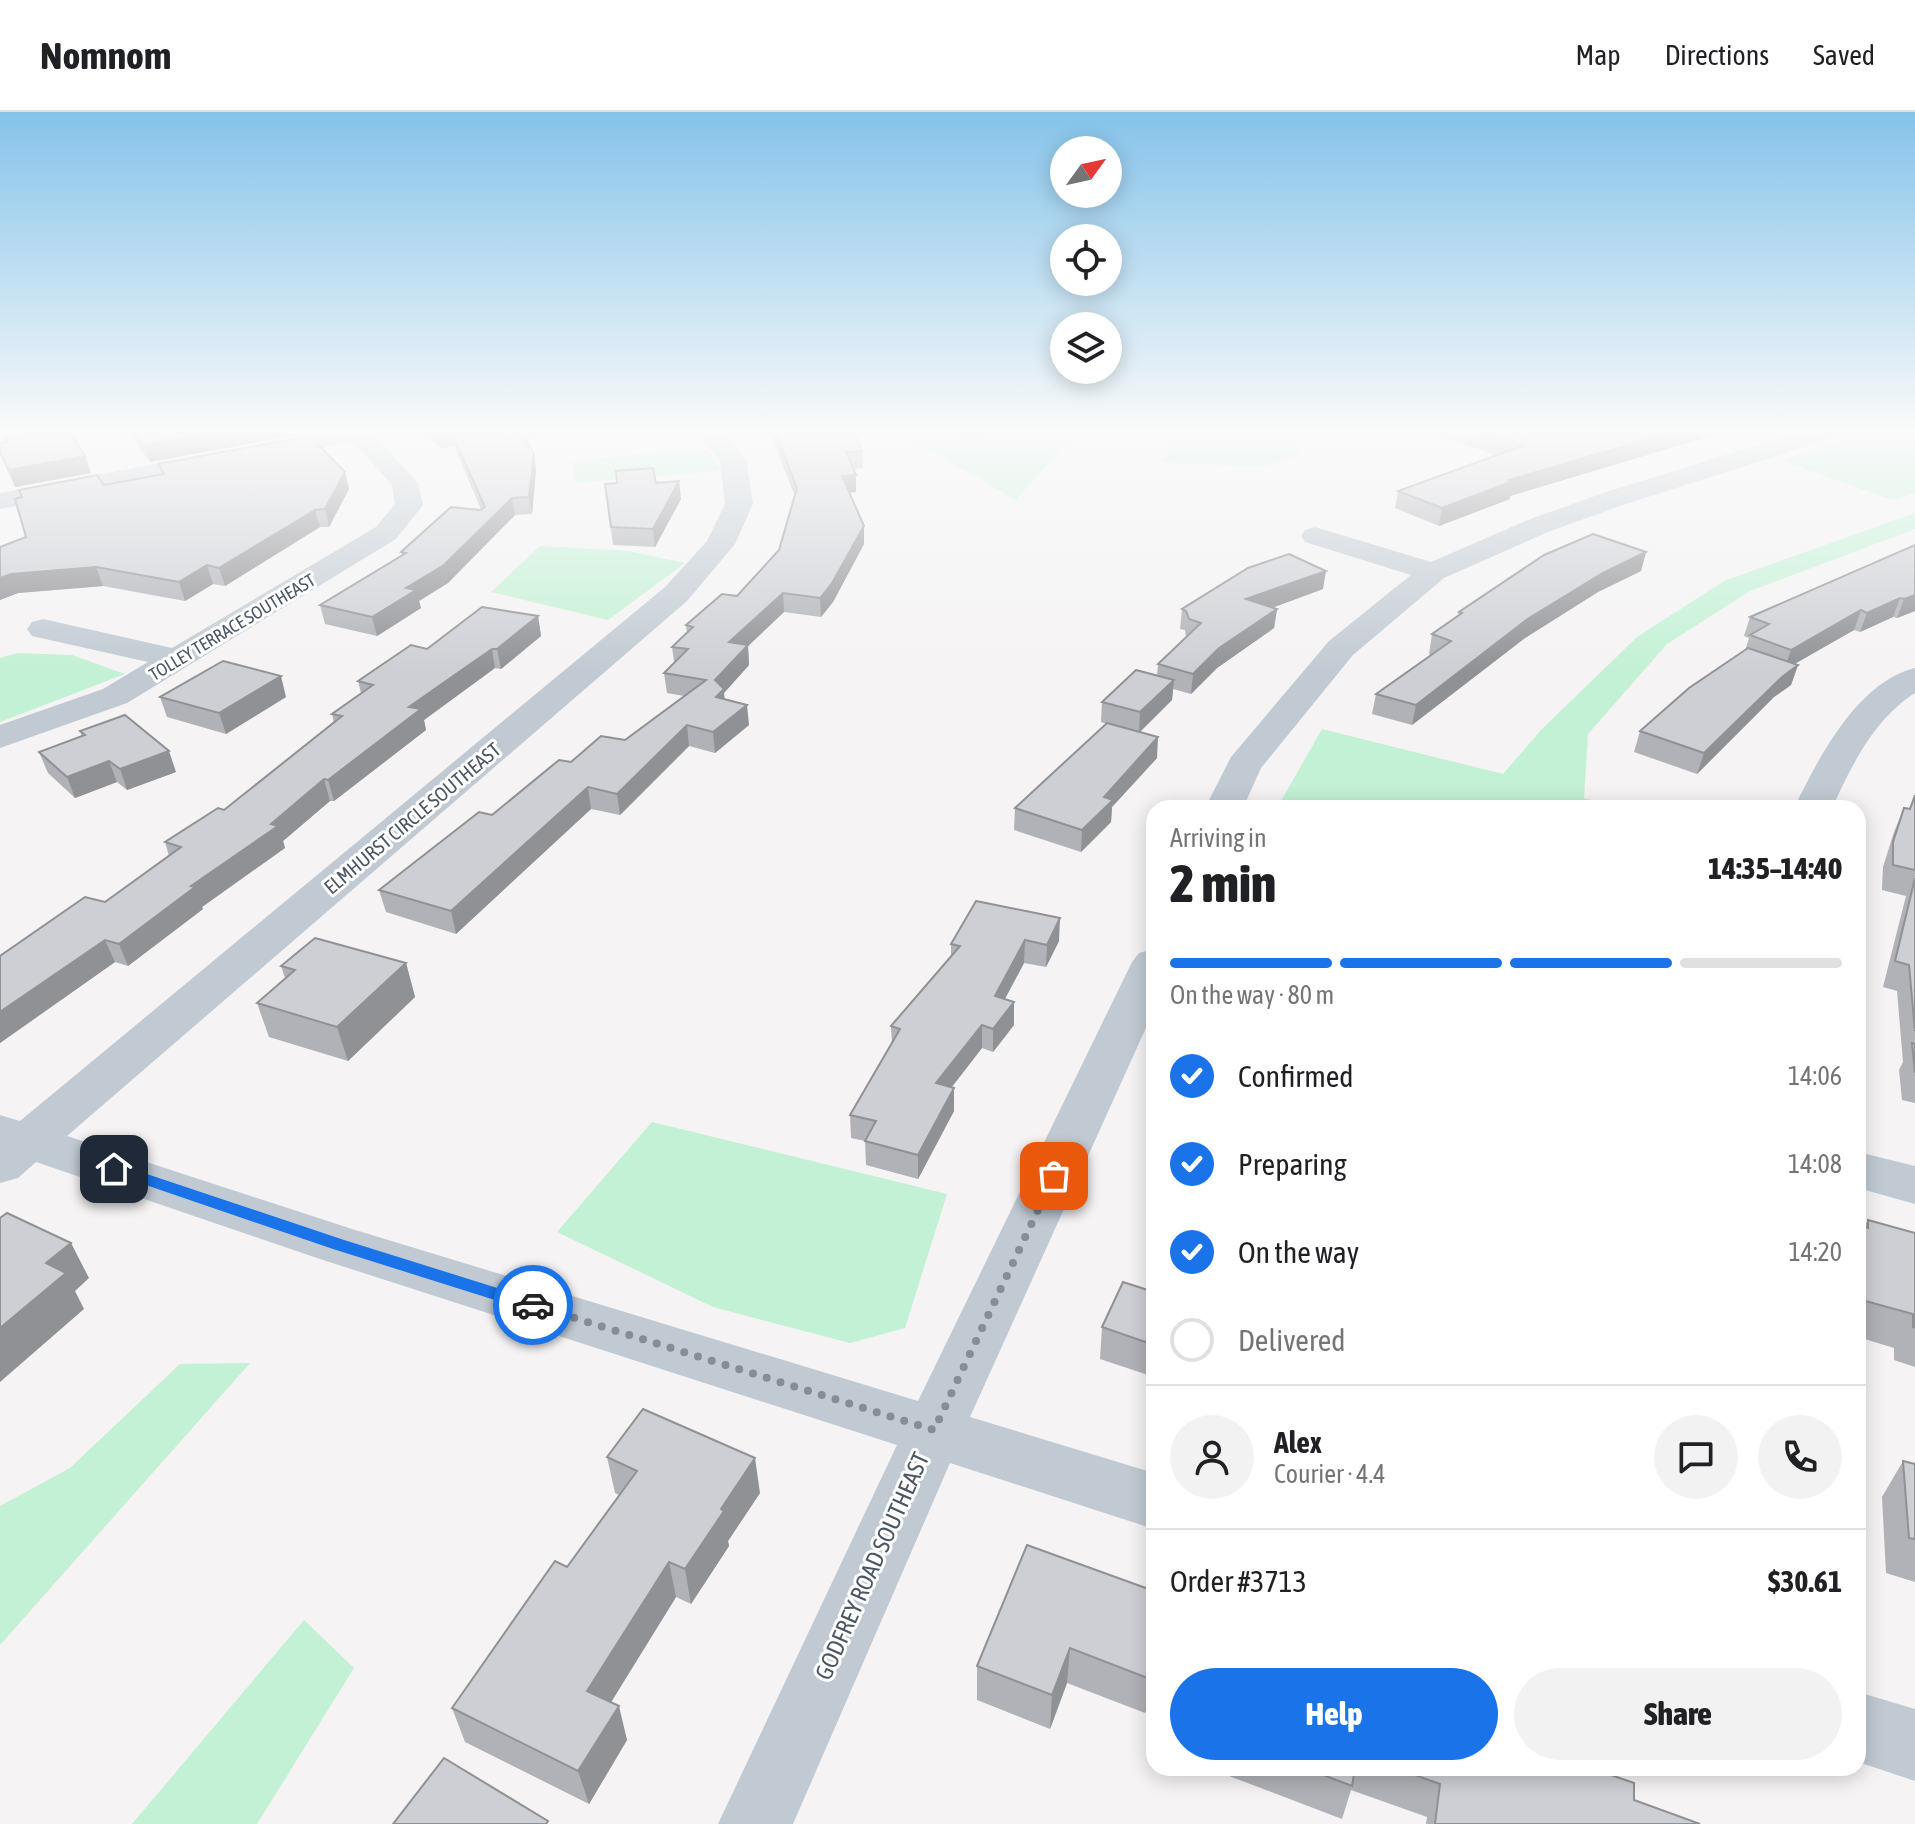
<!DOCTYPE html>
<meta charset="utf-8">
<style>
:root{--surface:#fff;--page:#f2f2f2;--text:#202124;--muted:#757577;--line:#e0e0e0;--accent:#1a73e8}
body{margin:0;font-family:"Asap Condensed",sans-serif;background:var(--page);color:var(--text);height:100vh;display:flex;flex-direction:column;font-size:30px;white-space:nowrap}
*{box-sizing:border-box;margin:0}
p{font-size:26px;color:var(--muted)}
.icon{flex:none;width:44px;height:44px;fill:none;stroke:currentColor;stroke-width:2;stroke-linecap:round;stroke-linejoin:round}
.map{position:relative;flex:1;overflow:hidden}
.side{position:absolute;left:1146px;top:688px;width:720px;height:976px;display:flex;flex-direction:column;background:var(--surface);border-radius:24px;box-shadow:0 4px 20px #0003}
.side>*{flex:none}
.needle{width:52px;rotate:57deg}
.controls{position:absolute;left:1050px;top:24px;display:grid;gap:16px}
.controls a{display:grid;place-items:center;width:72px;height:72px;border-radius:50%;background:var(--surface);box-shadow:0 4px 20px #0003;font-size:40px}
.pin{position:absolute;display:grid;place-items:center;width:68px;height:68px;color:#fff;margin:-34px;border-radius:16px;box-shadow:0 4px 12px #0006}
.courier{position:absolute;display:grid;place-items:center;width:80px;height:80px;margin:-40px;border:6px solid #1a73e8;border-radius:50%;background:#fff;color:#222;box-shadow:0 2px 10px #0007}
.headline em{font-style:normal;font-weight:800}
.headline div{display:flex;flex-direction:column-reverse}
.headline{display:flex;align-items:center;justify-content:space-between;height:136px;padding:0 24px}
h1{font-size:52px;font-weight:800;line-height:60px}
.bar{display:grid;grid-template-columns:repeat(4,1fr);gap:12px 8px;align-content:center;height:96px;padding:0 24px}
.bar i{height:10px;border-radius:6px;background:var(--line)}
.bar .active{background:var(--accent)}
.bar p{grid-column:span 4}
.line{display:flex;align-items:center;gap:20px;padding:0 24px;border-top:2px solid var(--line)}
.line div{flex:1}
.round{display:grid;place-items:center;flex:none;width:84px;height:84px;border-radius:42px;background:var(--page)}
ol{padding:0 24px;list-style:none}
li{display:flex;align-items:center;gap:24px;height:88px}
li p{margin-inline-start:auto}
li .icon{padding:8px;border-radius:50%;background:var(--accent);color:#fff;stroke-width:4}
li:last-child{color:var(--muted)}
li i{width:44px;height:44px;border:4px solid var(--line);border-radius:50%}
.button{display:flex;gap:16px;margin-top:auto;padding:16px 24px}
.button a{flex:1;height:92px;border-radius:48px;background:var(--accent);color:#fff;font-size:32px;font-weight:800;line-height:92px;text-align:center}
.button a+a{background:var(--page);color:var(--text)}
header{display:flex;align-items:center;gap:48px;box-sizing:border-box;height:112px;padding:0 40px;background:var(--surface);border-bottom:2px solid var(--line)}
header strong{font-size:38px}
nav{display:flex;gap:44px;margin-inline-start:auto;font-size:28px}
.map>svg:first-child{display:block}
.green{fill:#c3f1d5}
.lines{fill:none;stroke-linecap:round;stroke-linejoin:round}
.minor{fill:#c1cad2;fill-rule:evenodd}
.wall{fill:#b0b2b7}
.shaded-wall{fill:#909195}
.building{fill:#cdcfd5;stroke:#909195;stroke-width:2}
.route{fill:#1a73e8}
.done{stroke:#868d94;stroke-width:8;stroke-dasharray:0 14.4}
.labels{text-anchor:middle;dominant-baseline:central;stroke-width:6;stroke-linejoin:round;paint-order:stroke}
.far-street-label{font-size:18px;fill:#4a5661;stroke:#fff}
.street-label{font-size:20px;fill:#4a5661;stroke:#fff}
.near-street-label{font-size:24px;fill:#4a5661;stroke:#fff}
</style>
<header>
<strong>Nomnom</strong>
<nav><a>Map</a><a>Directions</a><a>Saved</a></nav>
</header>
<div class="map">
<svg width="1915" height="1712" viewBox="0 0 1915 1712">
<rect width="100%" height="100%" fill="#f5f3f3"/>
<g class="green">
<polygon points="897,320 1032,320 1068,329 1016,388"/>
<polygon points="1183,320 1291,320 1301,343 1262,355 1161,350"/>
<polygon points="1863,320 1915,320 1915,381 1893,388 1782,349"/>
<polygon points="708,338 721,359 575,371 572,350 662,339"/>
<polygon points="1915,401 1915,417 1750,479 1667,532 1588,622 1584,686 1621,696 1277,696 1322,617 1503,662 1542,617 1637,525 1724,469"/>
<polygon points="540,434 628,439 685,451 608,508 491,480"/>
<polygon points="17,541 72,543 125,562 0,610 0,546"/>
<polygon points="652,1010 947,1082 905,1216 850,1231 713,1195 557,1120"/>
<polygon points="250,1251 0,1533 0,1394 70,1356 180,1252"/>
<polygon points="304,1508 354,1556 257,1712 132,1712"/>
</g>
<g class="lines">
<g class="minor">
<polygon points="327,320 380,320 376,325 418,371 423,393 396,427 127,591 0,636 0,613 103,577 148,550 32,524 27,517 32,510 43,507 172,536 376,415 395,392 392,373 353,330 0,397 0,381"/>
<polygon points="697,320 723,320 746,348 753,392 735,432 687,489 67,1024 352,1117 918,1289 1132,850 1139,841 1154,837 1154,898 970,1305 1154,1361 1154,1417 950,1351 793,1712 718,1712 897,1333 320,1147 36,1050 18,1066 0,1071 0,1003 20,1009 665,475 707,429 725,392 720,349"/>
<polygon points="1800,320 1839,320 1836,325 1623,393 1548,420 1444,466 1353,543 1261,656 1243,696 1205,696 1231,645 1329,529 1411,463 1305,430 1301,424 1305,418 1315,415 1325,418 1431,450 1528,408 1603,381"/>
<path d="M1915 556V581C1874 607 1852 653 1832 696H1794C1818 647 1857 570 1915 556Z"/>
<polygon points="1858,1040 1915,1054 1915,1092 1858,1076"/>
<polygon points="1858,1580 1915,1597 1915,1669 1858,1650"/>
</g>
</g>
<g class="wall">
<polygon points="132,320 295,320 296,323 150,350 134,328"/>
<polygon points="424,320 555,320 525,325 534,342 536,359 532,402 515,403 448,471 419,489 421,496 377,524 325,512 320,493 402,443 401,440 481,397 454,334 441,336"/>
<polygon points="765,320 854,320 862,339 863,356 853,357 856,363 856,380 849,381 864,414 864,432 833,490 821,505 784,500 748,534 749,553 724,581 724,587 749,613 715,641 689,634 620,703 591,697 456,822 386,800 379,778 571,650 625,628 684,584 667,581 664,561 674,550 672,535 687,521 686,513 737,484 779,438 795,384 773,329"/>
<polygon points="955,320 981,320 979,326"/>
<polygon points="1428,320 1724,320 1510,384 1510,387 1439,414 1395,396 1398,379 1496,343"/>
<polygon points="4,326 85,344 91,361 15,375 0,343 0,331 6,330"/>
<polygon points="158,352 345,360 349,377 329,415 320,415 225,474 213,472 185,489 103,474 18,481 0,488 0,435 26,425 22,386 19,378 104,373 161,362"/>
<polygon points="617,371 656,371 681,387 655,435 613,433 605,372"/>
<polygon points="1915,433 1915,499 1897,506 1893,505 1860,520 1854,518 1794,552 1798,553 1791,573 1774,585 1697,662 1634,640 1640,619 1745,539 1749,526 1744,524 1750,505"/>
<polygon points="1646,440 1641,459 1598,480 1525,526 1412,613 1372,602 1376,582 1431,543 1429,542 1432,522 1458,504 1459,500"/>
<polygon points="1323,477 1272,496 1277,497 1274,516 1217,556 1191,582 1173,577 1172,588 1139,620 1157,646 1112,695 1111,710 1081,740 1014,718 1015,696 1107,612 1101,610 1102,590 1157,564 1158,552 1186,525 1185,518 1180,517 1182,497"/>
<polygon points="538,504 541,524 501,557 495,556 424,608 426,618 334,689 330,689 283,729 285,736 202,795 203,797 128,854 115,850 0,931 0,844 105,790 169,744 165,730 224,698 334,611 332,602 361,581 358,569 427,537"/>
<polygon points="160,585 286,585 226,622 167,605"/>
<polygon points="80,619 176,660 127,678 117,670 75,686 48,661 39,640 82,625"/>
<polygon points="1915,683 1915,991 1902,988 1899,958 1903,950 1897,879 1883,875 1906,784 1882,778 1883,755 1894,720 1904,696 1909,697"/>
<polygon points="976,789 1059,829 1046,855 1024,851 1005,887 1014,890 1014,913 993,940 982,936 952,975 954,999 918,1067 866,1053 865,1029 851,1026 850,1003 892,932 891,914 951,846 951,832"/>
<polygon points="406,851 415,885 348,949 269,925 257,891 285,866 281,854"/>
<polygon points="1868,1108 1915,1121 1915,1255 1894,1248 1894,1236 1858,1225 1858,1113 1864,1115"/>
<polygon points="1154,1180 1154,1265 1100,1247 1102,1215"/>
<polygon points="607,1345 760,1381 728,1429 729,1434 691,1492 676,1485 611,1590 627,1628 589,1692 465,1630 452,1596 567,1455 619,1383 615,1381"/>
<polygon points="1903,1349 1915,1352 1915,1470 1886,1461 1882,1385"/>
<polygon points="1154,1479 1154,1574 1145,1601 1067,1571 1050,1617 977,1588 977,1554"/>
<polygon points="1208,1656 1591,1656 1634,1688 1700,1712 1426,1712 1427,1705 1351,1678 1342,1707"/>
</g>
<g class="shaded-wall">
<polygon points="216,320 295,320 296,323 150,350 145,333"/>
<polygon points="437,320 451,320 454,334 441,336"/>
<polygon points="519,320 555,320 520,326"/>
<polygon points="1673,320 1724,320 1510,384 1510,387 1439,414 1442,396 1509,368"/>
<polygon points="534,342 536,359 532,402 529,385"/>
<polygon points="85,344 91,361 15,375 9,358"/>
<polygon points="345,360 349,377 329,415 325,397"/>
<polygon points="856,363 856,380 842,381 842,364"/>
<polygon points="679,369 681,387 655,435 653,417"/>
<polygon points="512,386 515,403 448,471 419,489 421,496 377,524 372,505"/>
<polygon points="315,398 320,415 225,474 219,456"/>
<polygon points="864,414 864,432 833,490 821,505 820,486"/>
<polygon points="1646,440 1641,459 1598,480 1525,526 1412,613 1416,593 1529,506 1603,461"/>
<polygon points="207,453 213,472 185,489 179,470"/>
<polygon points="96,455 103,474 18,481 0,488 0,466 11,462"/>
<polygon points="1326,459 1323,477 1244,506 1246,487"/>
<polygon points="783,481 784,500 748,534 749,553 724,581 726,598 718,605 715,568 729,530"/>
<polygon points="1915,483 1915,499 1897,506 1904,487"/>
<polygon points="1900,486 1893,505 1860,520 1867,501"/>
<polygon points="1277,497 1274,516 1217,556 1191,582 1193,562 1219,536"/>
<polygon points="1861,498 1854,518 1784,558 1791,538"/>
<polygon points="538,504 541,524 501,557 497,537"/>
<polygon points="492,537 495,556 424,608 426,618 334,689 328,668 409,595"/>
<polygon points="1798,553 1791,573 1774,585 1697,662 1704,641 1782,565"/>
<polygon points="281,564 286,585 226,622 219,601"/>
<polygon points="1174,568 1172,588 1139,621 1140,600"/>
<polygon points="747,593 749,613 715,641 713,620"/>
<polygon points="687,613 689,634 620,703 617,682"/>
<polygon points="1158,625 1157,646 1112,695 1111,710 1081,740 1082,718 1104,685"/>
<polygon points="169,639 176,660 127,678 120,657"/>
<polygon points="109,649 117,670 75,686 67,665"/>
<polygon points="324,667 330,689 283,729 285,736 202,795 203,797 128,854 119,832 271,712"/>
<polygon points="588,675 591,697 456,822 451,799"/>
<polygon points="1060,806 1059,829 1046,855 1047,833"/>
<polygon points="105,828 115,850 0,931 0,900"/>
<polygon points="1025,828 1024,851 994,907 995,884"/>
<polygon points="406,851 415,885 348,949 337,915"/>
<polygon points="1014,890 1014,913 993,940 993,917"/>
<polygon points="982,913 982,936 936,995 936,971"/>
<polygon points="954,976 954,999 918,1067 918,1043"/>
<polygon points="71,1131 89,1166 75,1179 84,1197 0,1270 0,1216 46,1151"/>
<polygon points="755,1346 760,1381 728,1429 729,1434 691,1492 685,1457 721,1397"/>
<polygon points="669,1450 676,1485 597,1613 587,1579"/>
<polygon points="1070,1536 1067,1571 1050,1617 1052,1583"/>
<polygon points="1154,1555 1154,1574 1145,1601 1150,1567"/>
<polygon points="619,1594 627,1628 589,1692 578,1659"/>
</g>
<g class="building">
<polygon points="36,320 70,320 85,344 9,358 0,340 0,331 7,330 4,326"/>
<polygon points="135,320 216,320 145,333"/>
<polygon points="451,320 522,320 534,342 529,385 512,386 444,453 406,476 416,478 372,505 320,493 406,441 401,440 451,395 480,398 485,395"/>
<polygon points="775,320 854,320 862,339 846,340 856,363 842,364 864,414 832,471 820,486 783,481 729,530 748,533 715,568 724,577 716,585 747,593 713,620 687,613 617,682 588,675 451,799 379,778 479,700 492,703 559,648 571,650 601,624 625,628 706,568 664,561 688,537 672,535 693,515 686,513 722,482 737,484 779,438 797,376"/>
<polygon points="1480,320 1673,320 1509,368 1513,369 1442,396 1398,379 1522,334"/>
<polygon points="309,324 345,360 325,397 315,398 219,456 207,453 179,470 96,455 11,462 0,466 0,435 26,425 15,387 22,385 19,378 97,363 104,373 164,362 158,352"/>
<polygon points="653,356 656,371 679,369 653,417 611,415 605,372 617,371 616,359"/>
<polygon points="1593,422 1646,440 1603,461 1529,506 1416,593 1376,582 1451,529 1432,522 1462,501 1459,500 1544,443"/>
<polygon points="1915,433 1915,483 1904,487 1900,486 1867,501 1861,498 1791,538 1750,523 1769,512 1750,505"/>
<polygon points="1289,442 1326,459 1246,487 1277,497 1219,536 1193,562 1158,552 1201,511 1189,507 1186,499 1182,497 1248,456"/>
<polygon points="482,495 538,504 497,537 492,537 409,595 421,597 328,668 324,667 271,712 278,714 191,774 195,775 119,832 105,828 0,900 0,844 85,785 105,790 181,735 165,730 218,696 224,698 342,604 332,602 373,573 358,569 411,533 427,537"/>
<polygon points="1748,536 1798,553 1782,565 1704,641 1640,619 1689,576"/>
<polygon points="223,549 281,564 219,601 160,585"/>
<polygon points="1136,558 1174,568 1140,600 1102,590"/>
<polygon points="125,603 169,639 120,657 109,649 67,665 39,640 85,623 80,619"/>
<polygon points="1107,611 1158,625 1104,685 1113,688 1082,718 1015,696"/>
<polygon points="1915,683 1915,758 1893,753 1893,730 1904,696 1910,697"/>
<polygon points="1915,766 1915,919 1909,853 1895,849"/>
<polygon points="976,789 1060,806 1047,833 1025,828 995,884 1014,890 993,917 982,913 936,971 954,976 918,1043 865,1029 876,1009 850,1003 900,917 891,914 960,834 951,832"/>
<polygon points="315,826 406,851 337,915 257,891 295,858 281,854"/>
<polygon points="1912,931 1915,932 1915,961"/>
<polygon points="7,1101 71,1131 46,1151 66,1161 0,1216 0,1106"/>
<polygon points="1868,1108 1915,1121 1915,1216 1913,1215 1913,1202 1858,1187 1858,1113 1868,1116"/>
<polygon points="1123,1170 1154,1180 1154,1233 1102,1215"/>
<polygon points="643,1297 755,1346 721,1397 724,1399 685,1457 669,1450 587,1579 619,1594 578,1659 452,1596 555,1449 567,1455 637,1359 607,1345"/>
<polygon points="1903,1349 1915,1352 1915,1427 1909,1426"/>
<polygon points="1027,1433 1154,1479 1154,1555 1150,1567 1070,1536 1052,1583 977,1554"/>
<polygon points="444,1646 548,1709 546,1712 393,1712"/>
<polygon points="1305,1656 1355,1656 1352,1674"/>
<polygon points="1395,1656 1591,1656 1634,1671 1634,1688 1700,1712 1435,1712 1440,1672"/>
</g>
<linearGradient id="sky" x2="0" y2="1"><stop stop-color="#85c3ea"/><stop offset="0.57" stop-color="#fafafa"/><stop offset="1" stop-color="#fafafa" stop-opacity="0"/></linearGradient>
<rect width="1915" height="560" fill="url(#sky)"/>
<polygon class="route" points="114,1051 344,1128 539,1189 541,1193 533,1200 333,1137 108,1060 106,1057"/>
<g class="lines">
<polyline class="done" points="533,1193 934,1318 1054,1064"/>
</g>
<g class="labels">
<g class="far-street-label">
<text transform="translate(232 515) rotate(-31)">TOLLEY TERRACE SOUTHEAST</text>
</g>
<g class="street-label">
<text transform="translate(412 706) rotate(-40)">ELMHURST CIRCLE SOUTHEAST</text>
</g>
<g class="near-street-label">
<text transform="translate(872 1454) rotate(-66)">GODFREY ROAD SOUTHEAST</text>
</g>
</g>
</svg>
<div class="controls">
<a><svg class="needle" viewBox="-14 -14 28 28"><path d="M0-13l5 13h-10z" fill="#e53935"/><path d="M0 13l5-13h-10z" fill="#757577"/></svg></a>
<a><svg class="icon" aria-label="locate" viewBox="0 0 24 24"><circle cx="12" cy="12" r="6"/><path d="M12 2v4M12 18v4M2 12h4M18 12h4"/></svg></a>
<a><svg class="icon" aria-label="layers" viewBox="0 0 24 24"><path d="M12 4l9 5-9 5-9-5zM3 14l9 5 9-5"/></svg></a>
</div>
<div class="pin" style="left:1054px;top:1064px;background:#ea580c"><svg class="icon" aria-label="bag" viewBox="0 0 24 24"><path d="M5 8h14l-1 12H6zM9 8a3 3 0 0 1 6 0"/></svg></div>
<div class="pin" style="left:114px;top:1057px;background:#1f2937"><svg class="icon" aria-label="home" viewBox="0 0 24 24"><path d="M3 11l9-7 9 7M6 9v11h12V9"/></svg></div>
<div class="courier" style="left:533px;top:1193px"><svg class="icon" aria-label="car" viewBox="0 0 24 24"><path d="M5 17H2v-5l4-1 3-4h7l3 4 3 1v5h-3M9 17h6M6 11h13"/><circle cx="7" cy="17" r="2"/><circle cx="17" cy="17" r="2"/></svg></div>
<section class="side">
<div class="headline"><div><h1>2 min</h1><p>Arriving in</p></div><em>14:35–14:40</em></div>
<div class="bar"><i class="active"></i><i class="active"></i><i class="active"></i><i></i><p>On the way · 80 m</p></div>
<ol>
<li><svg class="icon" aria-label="check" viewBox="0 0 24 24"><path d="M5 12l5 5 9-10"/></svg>Confirmed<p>14:06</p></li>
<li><svg class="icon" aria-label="check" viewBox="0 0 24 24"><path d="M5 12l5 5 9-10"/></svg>Preparing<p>14:08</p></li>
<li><svg class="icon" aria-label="check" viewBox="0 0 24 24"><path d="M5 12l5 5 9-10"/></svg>On the way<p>14:20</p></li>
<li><i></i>Delivered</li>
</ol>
<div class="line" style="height:144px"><a class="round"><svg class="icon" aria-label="person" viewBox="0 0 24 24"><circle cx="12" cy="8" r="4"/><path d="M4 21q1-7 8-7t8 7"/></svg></a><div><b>Alex</b><p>Courier · 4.4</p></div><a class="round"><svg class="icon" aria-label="chat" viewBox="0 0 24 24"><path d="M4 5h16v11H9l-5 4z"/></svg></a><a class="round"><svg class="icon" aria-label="phone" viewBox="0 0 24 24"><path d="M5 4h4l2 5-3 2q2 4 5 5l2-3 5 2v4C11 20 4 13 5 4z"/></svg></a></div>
<div class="line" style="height:104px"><div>Order #3713</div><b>$30.61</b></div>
<div class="button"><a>Help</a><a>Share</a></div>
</section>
</div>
